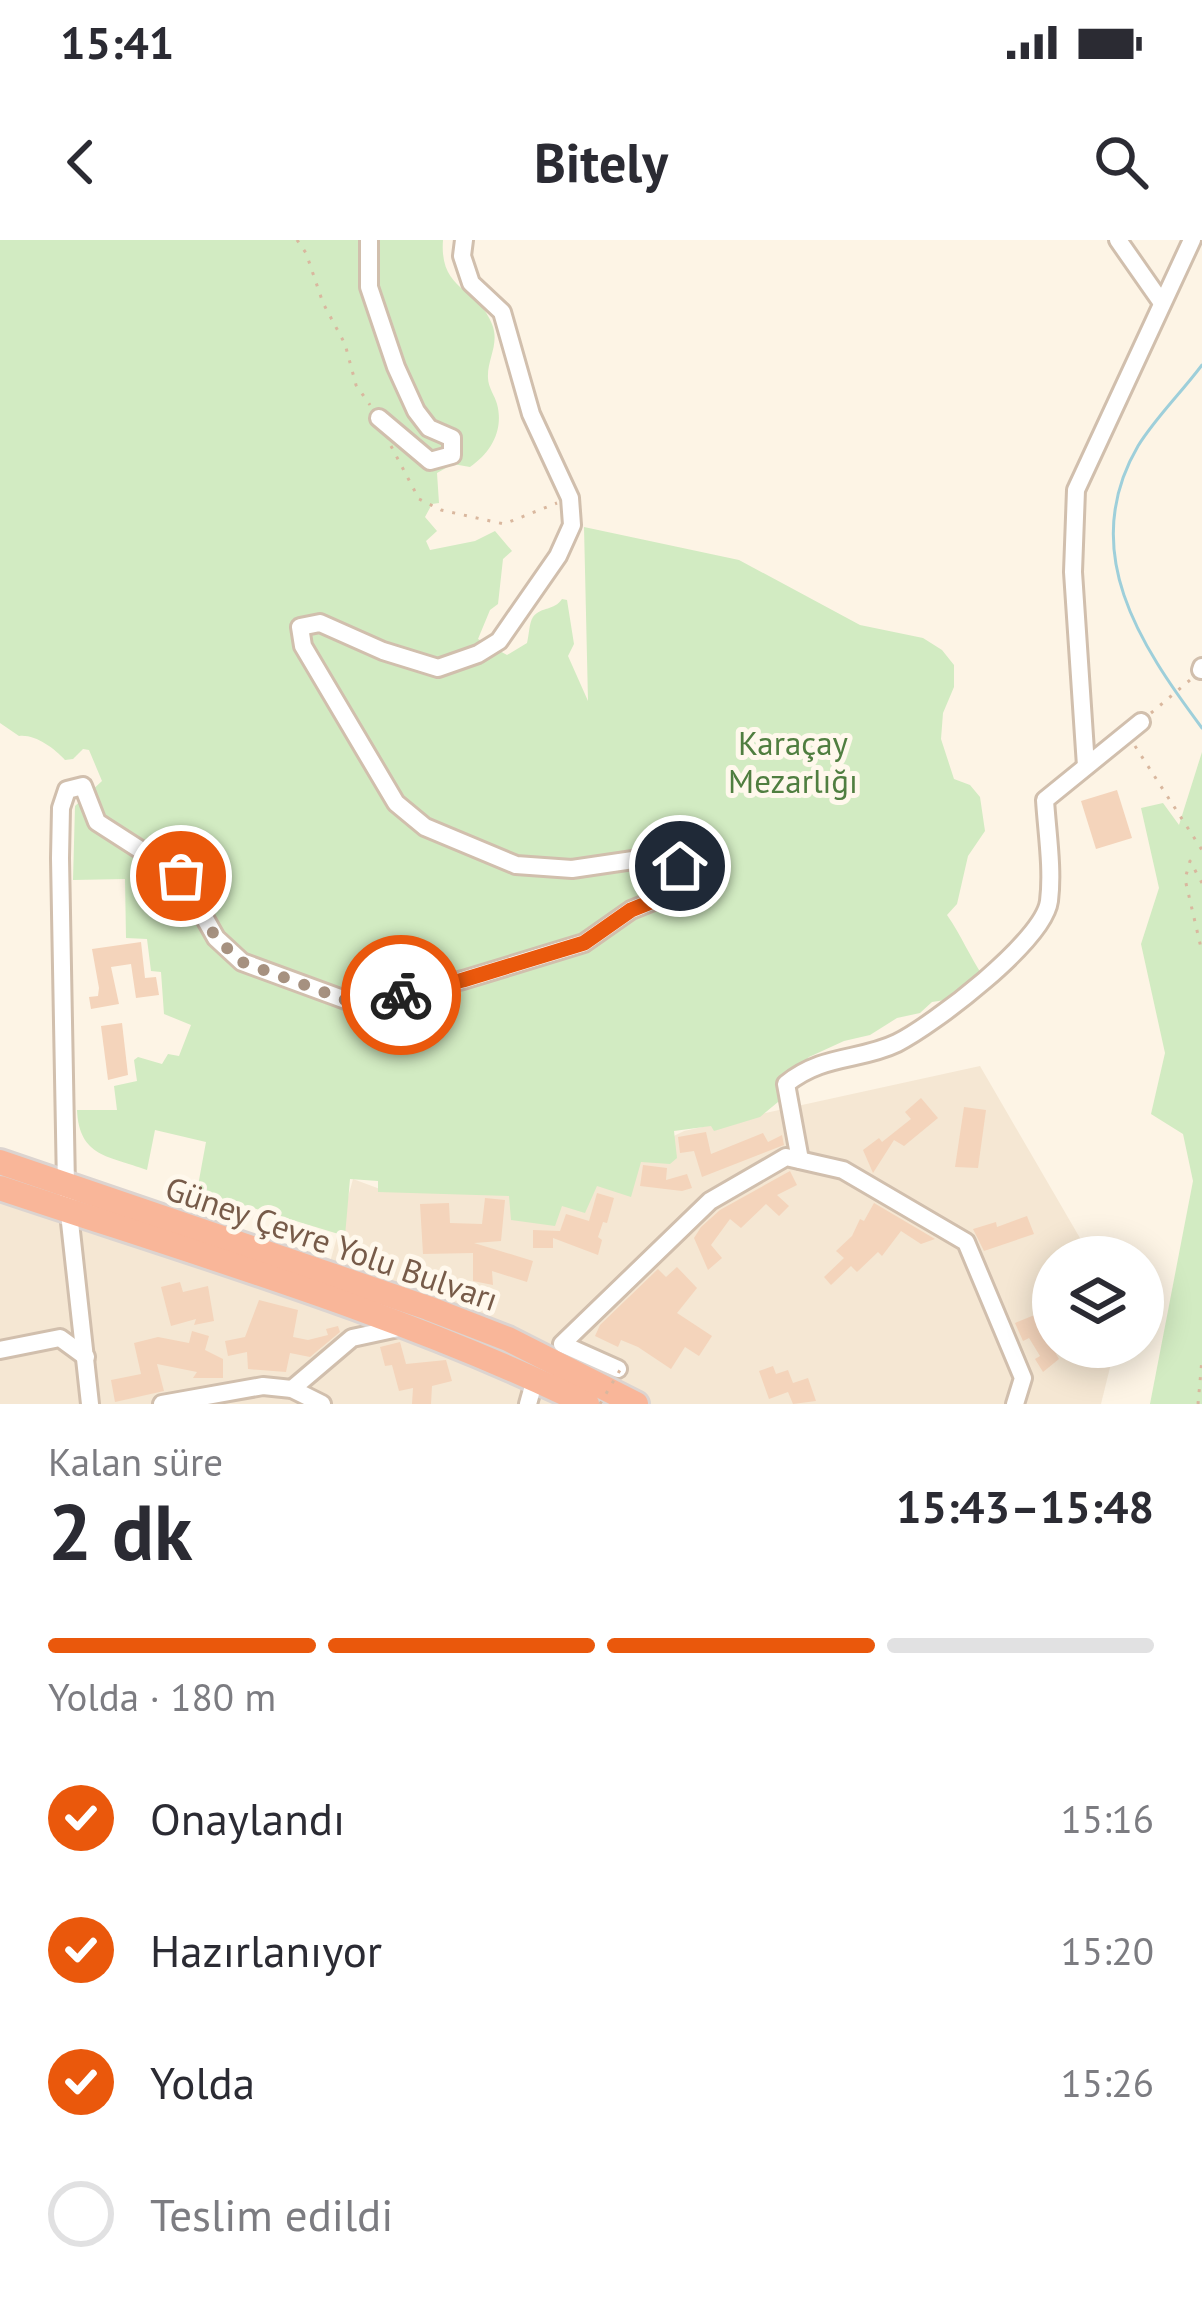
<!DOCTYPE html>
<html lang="tr">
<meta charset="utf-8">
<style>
:root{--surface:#fff;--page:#f7f7f7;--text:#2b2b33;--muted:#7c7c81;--line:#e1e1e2;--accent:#ea580c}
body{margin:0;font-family:"PT Sans",sans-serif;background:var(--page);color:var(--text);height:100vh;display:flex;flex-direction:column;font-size:45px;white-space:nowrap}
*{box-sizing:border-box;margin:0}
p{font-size:39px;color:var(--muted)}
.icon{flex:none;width:66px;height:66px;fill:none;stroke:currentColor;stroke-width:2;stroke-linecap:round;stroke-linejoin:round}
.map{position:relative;height:1164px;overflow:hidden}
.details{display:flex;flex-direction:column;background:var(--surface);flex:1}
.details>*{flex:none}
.buttons{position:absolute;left:1032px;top:996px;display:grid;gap:24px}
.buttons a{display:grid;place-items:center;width:132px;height:132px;border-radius:50%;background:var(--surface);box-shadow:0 6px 30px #0003;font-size:60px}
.pin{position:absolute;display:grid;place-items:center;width:102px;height:102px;color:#fff;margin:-51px;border:6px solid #fff;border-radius:50%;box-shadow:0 3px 12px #0007}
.courier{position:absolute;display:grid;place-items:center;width:120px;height:120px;margin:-60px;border:9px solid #ea580c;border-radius:50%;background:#fff;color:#222;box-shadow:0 3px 15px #0007}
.overview em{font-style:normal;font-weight:700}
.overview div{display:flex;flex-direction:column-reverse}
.overview{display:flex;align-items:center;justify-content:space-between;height:204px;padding:0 48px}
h1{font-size:78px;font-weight:700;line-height:90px}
.bar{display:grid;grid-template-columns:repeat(4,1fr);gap:18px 12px;align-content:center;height:144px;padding:0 48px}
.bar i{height:15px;border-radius:9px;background:var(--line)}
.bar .active{background:var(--accent)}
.bar p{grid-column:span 4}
ol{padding:0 48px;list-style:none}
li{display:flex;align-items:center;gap:36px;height:132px}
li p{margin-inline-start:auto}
li .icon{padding:12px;border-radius:50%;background:var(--accent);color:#fff;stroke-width:4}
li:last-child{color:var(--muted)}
li i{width:66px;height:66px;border:6px solid var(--line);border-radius:50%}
.status{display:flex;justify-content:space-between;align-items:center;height:84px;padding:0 60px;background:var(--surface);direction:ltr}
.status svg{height:33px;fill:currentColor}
header{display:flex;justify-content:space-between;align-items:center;height:156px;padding:0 48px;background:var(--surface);font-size:54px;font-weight:700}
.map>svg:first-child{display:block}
.residential{fill:#f5e7d3}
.green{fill:#d2ebc2}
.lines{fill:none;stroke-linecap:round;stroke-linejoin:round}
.stream{stroke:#9ecfda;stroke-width:3}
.building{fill:#f4d4bb}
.minor-casing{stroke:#d1bfad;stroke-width:22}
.highway-casing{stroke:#dcd4d0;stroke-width:30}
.path{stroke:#d9b79e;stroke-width:3;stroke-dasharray:3 9;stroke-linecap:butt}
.minor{stroke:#fff;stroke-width:16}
.highway{stroke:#f9b699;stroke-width:24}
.path-bridge{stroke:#d9b79e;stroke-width:3;stroke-dasharray:3 9;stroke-linecap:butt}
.done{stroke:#a69180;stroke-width:12;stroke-dasharray:0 21.6}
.route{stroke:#ea580c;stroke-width:15}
.labels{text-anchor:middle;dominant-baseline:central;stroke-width:10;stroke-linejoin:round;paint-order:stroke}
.park-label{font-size:33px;fill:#507e40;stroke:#fff8ec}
.street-label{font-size:33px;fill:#775b49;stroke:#fff8ec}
</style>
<div class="status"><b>15:41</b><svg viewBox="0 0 49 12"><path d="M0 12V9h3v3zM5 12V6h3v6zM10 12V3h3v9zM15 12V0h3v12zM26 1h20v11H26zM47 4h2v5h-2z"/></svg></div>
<header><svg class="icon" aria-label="back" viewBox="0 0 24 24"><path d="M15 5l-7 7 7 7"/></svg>Bitely<svg class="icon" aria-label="search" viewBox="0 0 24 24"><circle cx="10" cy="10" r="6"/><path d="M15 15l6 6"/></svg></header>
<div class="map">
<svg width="1202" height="1164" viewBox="0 0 1202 1164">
<rect width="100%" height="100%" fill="#fdf4e5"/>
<polygon class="residential" points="980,826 1091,1017 1053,1017 1053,1107 1115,1107 1101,1164 0,1164 0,931 324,1044 353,939 380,949 507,946 521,971 684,891"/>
<g class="green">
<path d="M0 0H443C439 52 478 47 492 84 500 104 487 119 488 138 488 147 495 156 497 164 504 190 491 213 470 227L453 224 437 233 439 263 432 264 425 277 437 291 426 301 430 310 475 301 495 291 512 311 503 319 498 364 490 370 478 399 507 415 527 403C529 396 529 383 533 377 542 366 554 371 562 359L567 360 574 404 568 416 588 461 584 287 739 320 860 385 923 398 942 410 954 425V447L943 473 941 499 954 539 970 545 980 557 985 591 968 616 957 664 947 675C961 695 970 717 983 736L974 745 945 760 932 762 920 773 897 778 870 795 844 801 809 817 778 848V862L760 877 714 891 711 886 674 891 677 918 670 924 641 922 631 957 597 946 585 973 562 966 555 986 511 980 509 956 378 952V941L350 939 345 996 197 951 206 902 155 890 147 930C109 916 79 917 77 870H117L114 846 137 841 134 820 138 817 162 824 168 814 179 816 191 785 164 774 161 732 151 731 147 699 126 698 125 639 73 640 75 566 102 541 89 510 83 509 73 519 65 520C54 508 35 494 19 496L0 483Z"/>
<polygon points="1202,512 1202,1164 1150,1164 1193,941 1183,894 1151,874 1165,813 1141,704 1159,648 1141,568 1163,563 1179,585"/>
</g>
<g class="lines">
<path class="stream" d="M1202 125C1182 152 1156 177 1138 206 1077 310 1140 405 1202 488"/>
</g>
<g class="building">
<polygon points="1117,550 1132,598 1096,609 1081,561"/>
<polygon points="141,702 145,738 156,737 159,755 136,758 131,724 111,727 119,764 91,769 89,757 98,756 99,748 92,709"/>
<polygon points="122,783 128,835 108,840 101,786"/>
<polygon points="921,858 938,878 904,906 894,900 873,933 863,910 879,898 882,902 911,879 905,872"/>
<polygon points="964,867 986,870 978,928 955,927"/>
<polygon points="706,892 711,914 763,893 768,902 782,895 784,905 702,937 694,911 680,913 678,897"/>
<polygon points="643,925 667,928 666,940 687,934 692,948 682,951 640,946"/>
<polygon points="790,931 797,945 777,955 789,966 779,976 766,964 741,988 730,979 711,1005 722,1018 708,1030 694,998 701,987 720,970"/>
<polygon points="597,953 614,958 607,983 603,982 598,997 602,1000 598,1015 553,998 553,1008 533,1008 533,990 560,991 566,974 589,981"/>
<polygon points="485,958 505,960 501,1001 474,1003 533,1021 527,1042 492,1031 493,1045 473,1041 473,1013 423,1014 420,964 449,963 450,983 482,984"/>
<polygon points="874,963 935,999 921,1004 901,991 882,1016 878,1012 857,1032 851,1026 831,1045 824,1037 844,1018 836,1011 852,996 860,979 864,981"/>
<polygon points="1027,976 1034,994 984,1011 973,989 996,982 997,987"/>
<polygon points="677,1027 697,1048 677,1073 712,1096 699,1116 685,1107 671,1129 638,1107 621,1100 618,1107 595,1096 600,1085 658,1029 666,1037"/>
<polygon points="180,1042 183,1052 208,1046 214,1081 194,1085 196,1079 171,1086 161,1047"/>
<polygon points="259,1060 298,1070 293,1097 308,1100 328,1095 326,1089 338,1086 340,1092 310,1117 290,1113 286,1132 248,1129 247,1112 228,1116 225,1101 245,1097"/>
<polygon points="1042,1072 1053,1107 1067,1107 1056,1114 1059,1119 1043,1132 1035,1119 1040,1116 1029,1098 1023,1101 1015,1083"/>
<polygon points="192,1091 209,1096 205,1110 223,1119 223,1138 193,1138 197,1132 157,1124 164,1151 115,1162 111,1140 141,1134 134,1103 158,1097 189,1103"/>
<polygon points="400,1102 406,1124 446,1120 452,1141 432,1146 431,1164 412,1164 413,1148 399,1151 392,1125 385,1126 380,1107"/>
<polygon points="773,1126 776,1134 788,1130 793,1143 808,1138 816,1161 793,1164 788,1152 769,1159 759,1131"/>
</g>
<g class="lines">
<g class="minor-casing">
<g id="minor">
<polyline points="369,0 369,47 396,127 416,171 429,188 452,198 452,215 430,221 379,178"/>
<polyline points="1118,0 1162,63"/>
<polyline points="1201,430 1202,427"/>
<polyline points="1086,526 1073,332 1076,250 1192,0"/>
<path d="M800 920 786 844C823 814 860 821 897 803 933 785 1044 701 1049 661 1053 629 1047 592 1045 560L1141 482"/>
<polyline points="0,1110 60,1098 86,1117"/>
<polyline points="618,1129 562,1104 710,961 786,917 843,930 966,1002 1023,1138 1015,1164"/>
<polyline points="292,1149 352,1098 403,1087"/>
<polyline points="90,1164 66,946 60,618 61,568 67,550 83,546 97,582 181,636 216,698 242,722 351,762 388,758 463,740 584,703 631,670 683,649 680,626 633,620 572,629 516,625 425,587 396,563 303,406 300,387 320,383 383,411 438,428 478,414 499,401 558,316 572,285 570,258 531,174 502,72 471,43 462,16 464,0"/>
<polyline points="162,1164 263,1146 292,1149 322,1164"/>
<polyline points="528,1164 535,1139 540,1143"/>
</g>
</g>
<g class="highway-casing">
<g id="highway">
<polyline points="0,922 428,1068 508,1099 636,1164"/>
<path d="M0 948C197 1014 400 1073 587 1164"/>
</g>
</g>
<g class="path">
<polyline points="297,0 306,13 323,63 345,104 356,145 370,165"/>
<polyline points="391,206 419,259 441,270 504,284 557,263"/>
<polyline points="1151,473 1190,440"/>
<polyline points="1135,506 1202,610"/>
<polyline points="1202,643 1190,621 1185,639 1202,712"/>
<polyline points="1198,1164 1202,1119"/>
</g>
<use href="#minor" class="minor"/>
<use href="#highway" class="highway"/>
<polyline class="path-bridge" points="600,1164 620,1130"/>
</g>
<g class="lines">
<polyline class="done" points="181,636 216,698 242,722 351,762 401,755"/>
<polyline class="route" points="401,755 463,740 584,703 631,670 683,649 680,626"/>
</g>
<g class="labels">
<g class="park-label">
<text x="793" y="502">Karaçay<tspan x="793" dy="38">Mezarlığı</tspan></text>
</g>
<g class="street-label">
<text transform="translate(332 1003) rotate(19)">Güney Çevre Yolu Bulvarı</text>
</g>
</g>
</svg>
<div class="buttons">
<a><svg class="icon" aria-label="layers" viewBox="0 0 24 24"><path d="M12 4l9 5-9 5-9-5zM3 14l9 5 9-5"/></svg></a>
</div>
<div class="pin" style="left:181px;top:636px;background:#ea580c"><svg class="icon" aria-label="bag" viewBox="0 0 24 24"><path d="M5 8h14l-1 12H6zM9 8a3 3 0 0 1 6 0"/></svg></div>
<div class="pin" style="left:680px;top:626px;background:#1f2937"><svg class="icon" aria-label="home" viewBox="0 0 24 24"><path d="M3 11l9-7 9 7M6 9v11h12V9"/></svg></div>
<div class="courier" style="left:401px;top:755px"><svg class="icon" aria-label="bike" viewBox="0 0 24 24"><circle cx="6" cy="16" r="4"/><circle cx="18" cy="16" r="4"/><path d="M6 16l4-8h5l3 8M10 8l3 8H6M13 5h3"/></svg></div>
</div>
<section class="details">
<div class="overview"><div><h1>2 dk</h1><p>Kalan süre</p></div><em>15:43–15:48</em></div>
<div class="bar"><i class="active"></i><i class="active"></i><i class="active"></i><i></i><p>Yolda · 180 m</p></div>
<ol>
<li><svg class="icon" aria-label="check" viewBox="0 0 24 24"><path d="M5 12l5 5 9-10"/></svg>Onaylandı<p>15:16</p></li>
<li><svg class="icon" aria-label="check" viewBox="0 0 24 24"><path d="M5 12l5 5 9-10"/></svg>Hazırlanıyor<p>15:20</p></li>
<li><svg class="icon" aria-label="check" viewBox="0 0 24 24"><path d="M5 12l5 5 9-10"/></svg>Yolda<p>15:26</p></li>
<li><i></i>Teslim edildi</li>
</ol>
</section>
